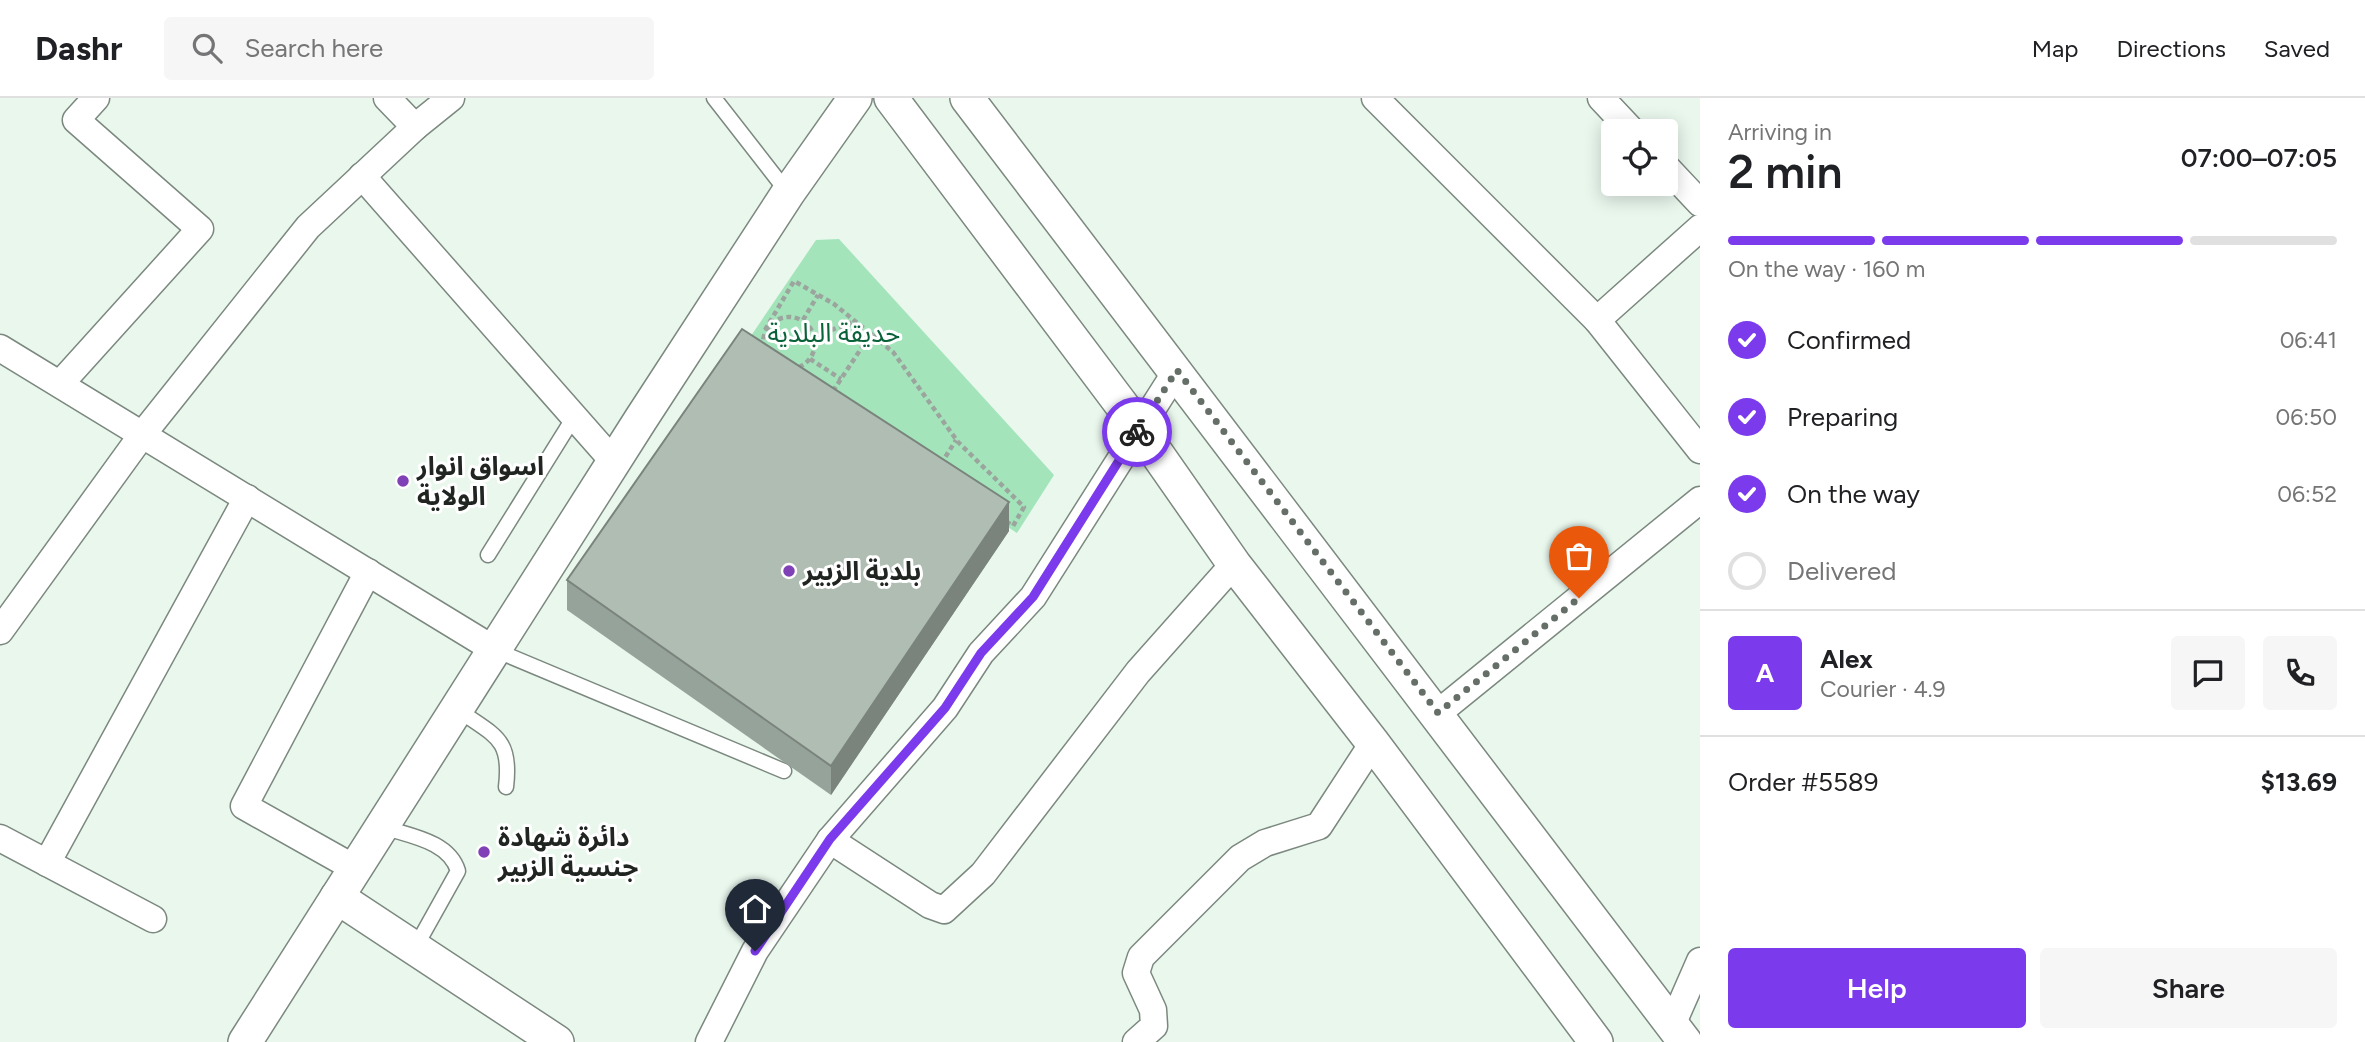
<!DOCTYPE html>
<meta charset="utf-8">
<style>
:root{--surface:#fff;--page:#f6f6f6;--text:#202124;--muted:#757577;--line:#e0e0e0;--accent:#7c3aed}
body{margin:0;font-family:Figtree,"Noto Sans Arabic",sans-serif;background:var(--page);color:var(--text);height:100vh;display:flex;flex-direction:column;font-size:26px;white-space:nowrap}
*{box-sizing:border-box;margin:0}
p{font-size:23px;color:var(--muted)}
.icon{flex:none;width:38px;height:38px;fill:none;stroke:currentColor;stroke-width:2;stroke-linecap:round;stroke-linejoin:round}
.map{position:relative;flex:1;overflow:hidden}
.details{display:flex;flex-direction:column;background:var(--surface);width:665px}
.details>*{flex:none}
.fabs{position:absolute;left:1601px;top:21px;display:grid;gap:14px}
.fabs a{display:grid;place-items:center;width:77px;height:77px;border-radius:7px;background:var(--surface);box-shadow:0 4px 18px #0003;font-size:35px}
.pin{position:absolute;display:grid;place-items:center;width:60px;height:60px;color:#fff;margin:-72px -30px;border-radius:50% 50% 50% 0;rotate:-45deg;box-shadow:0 0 7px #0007}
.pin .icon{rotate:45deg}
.courier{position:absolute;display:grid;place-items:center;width:70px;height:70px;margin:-35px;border:5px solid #7c3aed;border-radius:50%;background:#fff;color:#222;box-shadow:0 2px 9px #0007}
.headline em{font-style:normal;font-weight:600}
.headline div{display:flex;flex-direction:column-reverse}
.headline{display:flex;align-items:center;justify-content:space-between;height:119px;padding:0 28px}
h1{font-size:46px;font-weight:600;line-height:52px}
.bar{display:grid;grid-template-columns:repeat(4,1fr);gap:10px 7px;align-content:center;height:84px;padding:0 28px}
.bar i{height:9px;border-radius:5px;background:var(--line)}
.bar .current{background:var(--accent)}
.bar p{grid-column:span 4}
.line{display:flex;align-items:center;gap:18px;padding:0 28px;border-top:2px solid var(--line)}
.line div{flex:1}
.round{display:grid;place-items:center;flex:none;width:74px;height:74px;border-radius:7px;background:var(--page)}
ol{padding:0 28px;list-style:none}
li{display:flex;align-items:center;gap:21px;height:77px}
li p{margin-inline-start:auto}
li .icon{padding:7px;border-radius:50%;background:var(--accent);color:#fff;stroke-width:4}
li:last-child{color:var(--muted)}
li i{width:38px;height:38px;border:4px solid var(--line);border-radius:50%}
.button{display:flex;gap:14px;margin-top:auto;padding:14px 28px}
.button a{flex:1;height:80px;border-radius:7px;background:var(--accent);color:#fff;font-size:28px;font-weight:600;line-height:80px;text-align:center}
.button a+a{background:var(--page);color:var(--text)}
header{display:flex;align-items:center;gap:42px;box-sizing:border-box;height:98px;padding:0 35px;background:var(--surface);border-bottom:2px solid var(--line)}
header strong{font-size:33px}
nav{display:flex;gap:38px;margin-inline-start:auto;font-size:24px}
.search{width:490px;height:63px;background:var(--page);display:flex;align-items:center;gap:18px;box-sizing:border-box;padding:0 24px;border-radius:7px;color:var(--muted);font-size:26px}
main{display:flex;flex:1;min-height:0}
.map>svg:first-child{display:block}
.green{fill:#a3e4bb}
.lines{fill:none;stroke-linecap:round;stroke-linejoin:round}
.service-casing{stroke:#7b887f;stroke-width:17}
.minor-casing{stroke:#7b887f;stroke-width:29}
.tertiary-casing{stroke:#7b887f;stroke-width:36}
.path{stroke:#9ba59e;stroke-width:4.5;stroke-dasharray:5 3.5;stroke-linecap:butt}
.service{stroke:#fff;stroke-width:14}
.minor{stroke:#fff;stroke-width:26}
.tertiary{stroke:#fff;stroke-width:33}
.wall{fill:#96a39a}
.shaded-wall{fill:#7a847d}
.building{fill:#afbdb3;stroke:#7a847d;stroke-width:2}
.done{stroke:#666e68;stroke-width:7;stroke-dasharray:0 12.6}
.route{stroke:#7c3aed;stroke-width:9}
.poi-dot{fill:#8141b6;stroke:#fff;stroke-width:2.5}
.labels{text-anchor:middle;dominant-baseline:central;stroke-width:6;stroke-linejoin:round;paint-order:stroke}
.park-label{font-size:26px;fill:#0a6239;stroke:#fff}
.poi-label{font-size:26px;font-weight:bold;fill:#202521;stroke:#fff;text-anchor:start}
</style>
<header>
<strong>Dashr</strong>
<div class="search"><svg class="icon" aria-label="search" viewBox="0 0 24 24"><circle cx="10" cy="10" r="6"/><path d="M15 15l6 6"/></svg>Search here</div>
<nav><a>Map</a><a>Directions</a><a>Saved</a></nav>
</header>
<main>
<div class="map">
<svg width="1700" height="944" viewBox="0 0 1700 944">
<rect width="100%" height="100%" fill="#e9f7ed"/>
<polygon class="green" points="839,141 1054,377 1017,435 740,254 816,142"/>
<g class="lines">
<g class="service-casing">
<g id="service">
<polyline points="714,0 788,95"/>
<polyline points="488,457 574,319"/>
<polyline points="495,552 784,673"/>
<path d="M457 611C494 638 512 639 506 689"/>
<path d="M383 729C410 738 449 743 458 773L415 850"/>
</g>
</g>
<g class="minor-casing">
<g id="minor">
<polyline points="387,0 415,29"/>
<polyline points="1375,0 1597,222 1700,352"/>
<polyline points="1601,0 1632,33"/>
<polyline points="1666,69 1700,105"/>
<polyline points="362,78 614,364"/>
<polyline points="1597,222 1700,130"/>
<polyline points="0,250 495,552"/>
<polyline points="60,286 200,131 76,22 96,0"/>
<polyline points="0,533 142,337 308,129 415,29 451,0"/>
<polyline points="1438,615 1700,402"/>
<polyline points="0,740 153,821"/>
<polyline points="830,742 930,807 944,812 983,776 1138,574 1234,466"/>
<polyline points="47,765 247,400"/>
<polyline points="356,771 244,708 368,474"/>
<polyline points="1672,927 1700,863"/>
<polyline points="709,944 755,853 830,742 945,610 981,555 1033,499 1177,272"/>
<polyline points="1136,944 1154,928 1153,912 1136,875 1141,859 1240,760 1265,745 1319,728 1373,645"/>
</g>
</g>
<g class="tertiary-casing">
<g id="tertiary">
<polyline points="891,0 1139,330 1234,466 1373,645 1596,944"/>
<polyline points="967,0 1685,944"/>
<polyline points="337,799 557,944"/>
<polyline points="245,944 641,321 788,95 855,0"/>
</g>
</g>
<g class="path">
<circle cx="789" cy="245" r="26"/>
<polyline points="803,222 818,197"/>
<polyline points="765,232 794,183 834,206 893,254 958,344 1024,409 1013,428 1004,422"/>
<polyline points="815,238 856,223"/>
<polyline points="810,261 841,281"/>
<polyline points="833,293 872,234"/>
<polyline points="941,366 956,342"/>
</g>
<use href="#service" class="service"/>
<use href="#minor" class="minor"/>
<use href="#tertiary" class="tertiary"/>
</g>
<polygon class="wall" points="1009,433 831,697 567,512 567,482"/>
<polygon class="shaded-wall" points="1009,404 1009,433 831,697 831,668"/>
<polygon class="building" points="742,231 1009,404 831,668 567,482"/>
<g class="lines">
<polyline class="done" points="1137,334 1177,272 1438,615 1579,500"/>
<polyline class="route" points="755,853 830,741 945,610 981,555 1033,499 1137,334"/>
</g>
<g class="poi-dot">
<circle cx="403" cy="383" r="7"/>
<circle cx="789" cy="473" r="7"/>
<circle cx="484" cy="754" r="7"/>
</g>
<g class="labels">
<g class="park-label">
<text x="834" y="235">حديقة البلدية</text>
</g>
<g class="poi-label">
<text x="417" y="368">اسواق انوار<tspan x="417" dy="30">الولاية</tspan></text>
<text x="803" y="473">بلدية الزبير</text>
<text x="498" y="739">دائرة شهادة<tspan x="498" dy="30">جنسية الزبير</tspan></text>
</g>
</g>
</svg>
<div class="fabs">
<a><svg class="icon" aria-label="locate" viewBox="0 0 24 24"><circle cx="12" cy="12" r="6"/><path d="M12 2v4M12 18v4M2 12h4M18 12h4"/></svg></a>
</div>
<div class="pin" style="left:1579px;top:500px;background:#ea580c"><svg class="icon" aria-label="bag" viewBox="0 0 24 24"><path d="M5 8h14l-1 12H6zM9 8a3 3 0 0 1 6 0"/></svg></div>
<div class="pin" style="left:755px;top:853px;background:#1f2937"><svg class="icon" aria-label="home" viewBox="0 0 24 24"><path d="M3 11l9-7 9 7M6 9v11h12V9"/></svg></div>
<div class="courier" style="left:1137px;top:334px"><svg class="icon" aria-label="bike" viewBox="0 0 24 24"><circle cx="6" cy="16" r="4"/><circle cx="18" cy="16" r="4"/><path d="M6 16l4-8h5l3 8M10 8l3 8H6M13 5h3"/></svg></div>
</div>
<section class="details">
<div class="headline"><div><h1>2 min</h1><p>Arriving in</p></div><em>07:00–07:05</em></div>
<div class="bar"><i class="current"></i><i class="current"></i><i class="current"></i><i></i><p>On the way · 160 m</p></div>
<ol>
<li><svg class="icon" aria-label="check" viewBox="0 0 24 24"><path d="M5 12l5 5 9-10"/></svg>Confirmed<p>06:41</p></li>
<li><svg class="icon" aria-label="check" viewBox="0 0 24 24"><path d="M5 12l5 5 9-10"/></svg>Preparing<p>06:50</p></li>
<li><svg class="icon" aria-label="check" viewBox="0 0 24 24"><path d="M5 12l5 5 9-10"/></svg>On the way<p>06:52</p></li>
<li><i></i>Delivered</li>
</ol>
<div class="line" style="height:126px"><b class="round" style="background:var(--accent);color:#fff">A</b><div><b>Alex</b><p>Courier · 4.9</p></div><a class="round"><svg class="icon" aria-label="chat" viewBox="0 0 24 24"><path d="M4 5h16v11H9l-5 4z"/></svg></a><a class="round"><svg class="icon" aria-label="phone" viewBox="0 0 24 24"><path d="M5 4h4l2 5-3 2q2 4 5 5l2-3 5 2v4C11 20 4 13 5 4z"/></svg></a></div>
<div class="line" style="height:91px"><div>Order #5589</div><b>$13.69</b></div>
<div class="button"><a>Help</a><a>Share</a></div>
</section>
</main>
